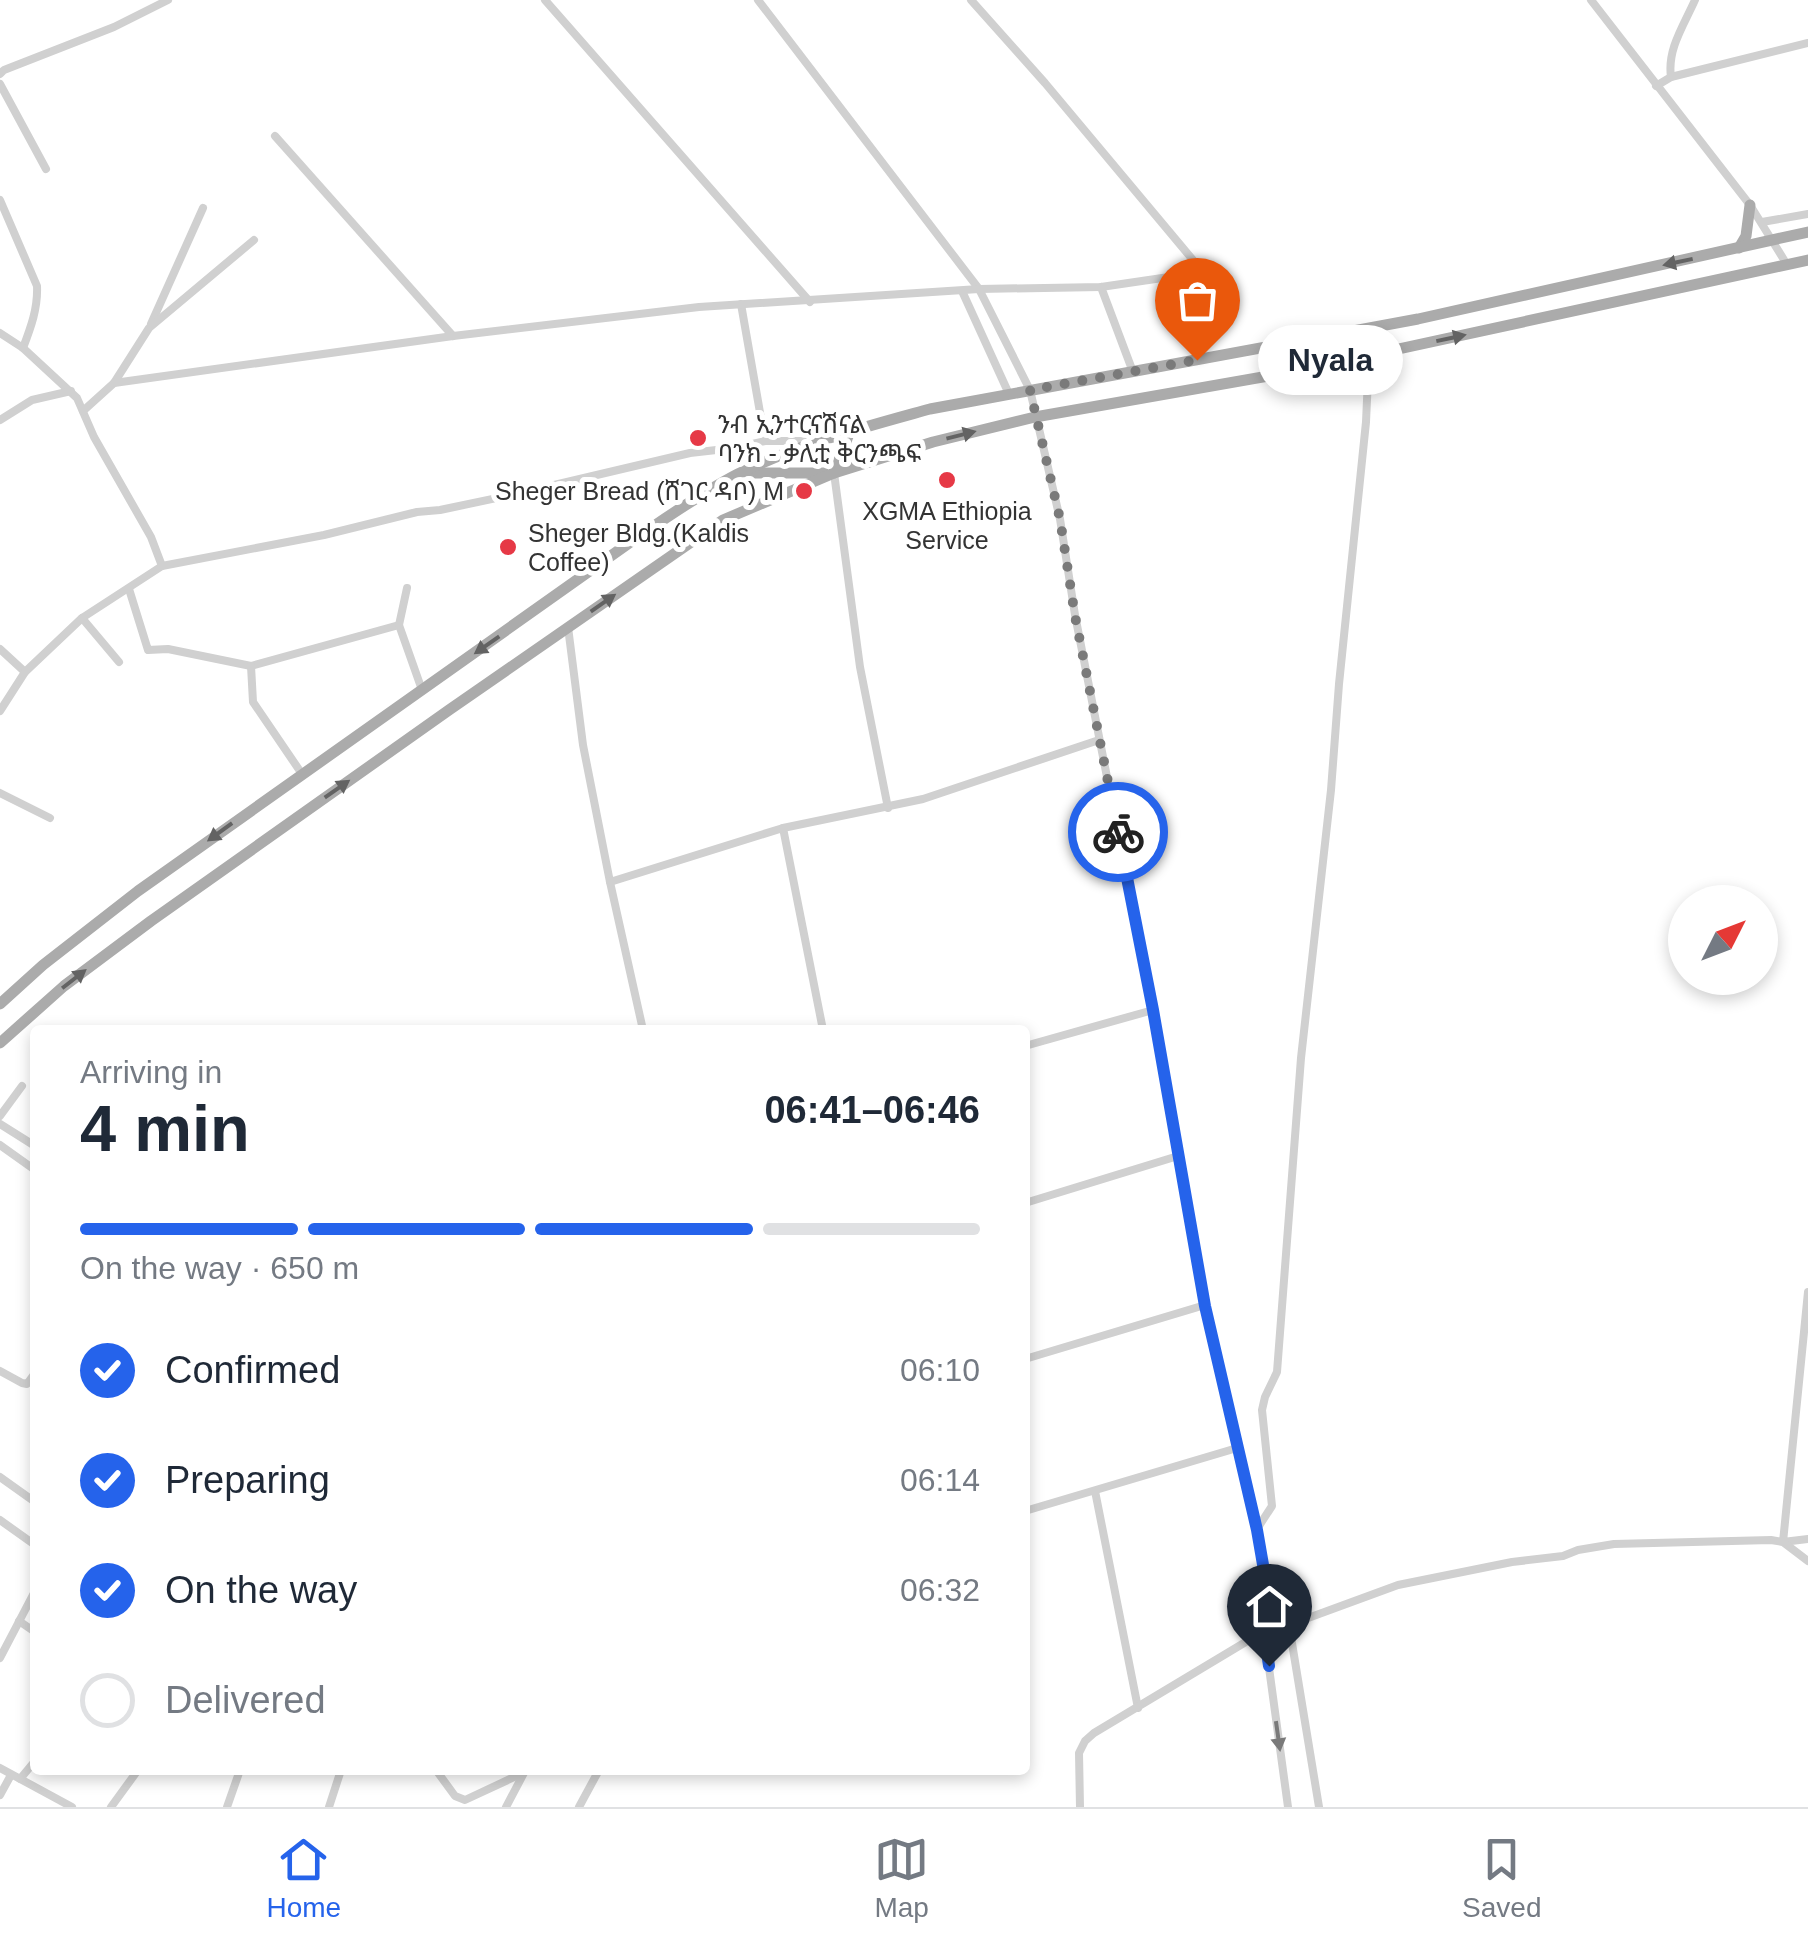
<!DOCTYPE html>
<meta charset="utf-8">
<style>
:root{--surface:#fff;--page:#f6f6f7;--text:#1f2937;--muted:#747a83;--line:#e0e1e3;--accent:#2563eb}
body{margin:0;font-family:Arial,"Noto Sans Ethiopic",sans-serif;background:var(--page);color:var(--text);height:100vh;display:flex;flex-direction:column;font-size:38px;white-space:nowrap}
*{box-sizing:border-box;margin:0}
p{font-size:32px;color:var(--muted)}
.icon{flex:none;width:55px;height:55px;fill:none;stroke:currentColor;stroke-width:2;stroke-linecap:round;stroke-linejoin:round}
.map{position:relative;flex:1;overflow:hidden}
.drawer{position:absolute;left:30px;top:1025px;width:1000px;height:750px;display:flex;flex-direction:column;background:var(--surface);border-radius:10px;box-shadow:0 5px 15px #0003}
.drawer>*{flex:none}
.needle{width:65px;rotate:48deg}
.controls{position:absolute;left:1668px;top:885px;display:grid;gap:20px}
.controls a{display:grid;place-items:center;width:110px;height:110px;border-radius:50%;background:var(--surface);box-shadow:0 5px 15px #0003;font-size:50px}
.pin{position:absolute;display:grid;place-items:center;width:85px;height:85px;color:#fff;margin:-102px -42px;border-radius:50% 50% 50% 0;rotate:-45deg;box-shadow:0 0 10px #0007}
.pin .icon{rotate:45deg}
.courier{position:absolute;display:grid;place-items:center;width:100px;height:100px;margin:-50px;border:8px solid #2563eb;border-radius:50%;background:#fff;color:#222;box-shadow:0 2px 12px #0007}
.bubble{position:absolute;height:70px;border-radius:35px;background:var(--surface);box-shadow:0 5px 15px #0003;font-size:32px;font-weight:700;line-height:70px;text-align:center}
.overview em{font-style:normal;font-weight:700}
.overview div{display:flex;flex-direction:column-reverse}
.overview{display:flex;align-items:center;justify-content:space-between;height:170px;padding:0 50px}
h1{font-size:65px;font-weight:700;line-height:75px}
.bar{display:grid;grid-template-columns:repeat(4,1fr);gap:15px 10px;align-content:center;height:120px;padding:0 50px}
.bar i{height:12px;border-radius:8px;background:var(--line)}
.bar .active{background:var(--accent)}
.bar p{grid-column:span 4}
ol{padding:0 50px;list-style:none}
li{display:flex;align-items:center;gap:30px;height:110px}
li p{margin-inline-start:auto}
li .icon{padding:10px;border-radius:50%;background:var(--accent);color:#fff;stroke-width:4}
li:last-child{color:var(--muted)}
li i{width:55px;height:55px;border:5px solid var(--line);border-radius:50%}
.dock{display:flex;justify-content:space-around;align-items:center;height:140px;border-top:2px solid var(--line);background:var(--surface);font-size:28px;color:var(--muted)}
.dock a{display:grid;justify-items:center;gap:5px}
.dock .active{color:var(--accent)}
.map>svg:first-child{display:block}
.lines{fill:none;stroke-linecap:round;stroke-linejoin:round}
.minor{stroke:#d0d0d0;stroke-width:8}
.primary{stroke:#ababab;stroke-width:11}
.oneway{fill:#636363}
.oneway2{fill:#7a7a7a}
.done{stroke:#7a7a7a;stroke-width:10;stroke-dasharray:0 18}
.route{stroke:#2563eb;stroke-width:12}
.poi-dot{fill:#e63946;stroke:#fff;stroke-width:4}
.labels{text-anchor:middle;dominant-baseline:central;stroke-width:10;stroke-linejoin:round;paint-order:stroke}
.poi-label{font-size:25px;fill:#333;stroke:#fff;text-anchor:start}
</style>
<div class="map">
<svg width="1808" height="1807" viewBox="0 0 1808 1807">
<rect width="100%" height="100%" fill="#fff"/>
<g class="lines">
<g class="minor">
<polyline points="545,0 810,302"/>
<polyline points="758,0 979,289 1030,390 1060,519 1075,615 1153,1010 1205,1305 1257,1530 1270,1605 1264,1631 1288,1807"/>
<polyline points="971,0 1045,83 1203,272"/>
<polyline points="1591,0 1750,205 1786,263"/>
<polyline points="0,74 4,70 114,27 168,0"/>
<path d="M1671 77C1667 49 1684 25 1695 0"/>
<polyline points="0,84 46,169"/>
<polyline points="1656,86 1671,77 1808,43"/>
<polyline points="275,136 453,336"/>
<path d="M0 200 37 286C38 308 31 327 23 348"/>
<polyline points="1762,222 1808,214"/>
<polyline points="1101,287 1133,372"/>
<polyline points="962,291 1009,394"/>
<polyline points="741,304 765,441"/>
<polyline points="151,324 203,208"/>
<polyline points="0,333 23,348 77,398 94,437 151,537 162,566"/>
<polyline points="114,383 149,328 254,240"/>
<polyline points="83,411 114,383 453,336 699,307 979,289 1101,287 1203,272"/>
<polyline points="0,420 32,400 71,391"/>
<polyline points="834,473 860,667 888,808"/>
<polyline points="129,589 148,650 168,649 251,666 399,625 422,690"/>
<polyline points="82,618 119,662"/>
<polyline points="399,625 407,588"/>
<polyline points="568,627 583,745 610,882 643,1030"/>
<polyline points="0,649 25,672"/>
<polyline points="251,666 253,702 302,774"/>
<polyline points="0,711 25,672 82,618 162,566 324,535 417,512 440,510 516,494 690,453 734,448 765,441 808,441"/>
<polyline points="0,793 50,818"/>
<polyline points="783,828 823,1030"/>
<polyline points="610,882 783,828 923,799 1099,740"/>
<polyline points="1025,1046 1153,1010"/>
<polyline points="0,1116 22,1086"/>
<polyline points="0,1124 35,1146"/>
<polyline points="0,1145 35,1170"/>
<polyline points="1025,1203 1178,1156"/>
<polyline points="1808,1292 1783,1542 1808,1539"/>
<polyline points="1025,1359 1205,1305"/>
<polyline points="0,1371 22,1383 27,1384 35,1373"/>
<polyline points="0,1477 35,1502"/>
<polyline points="1095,1491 1138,1708"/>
<polyline points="1025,1511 1237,1448"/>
<polyline points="0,1520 35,1545"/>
<polyline points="1257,1529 1272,1506 1262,1410 1265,1397 1277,1372 1301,1058 1331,790 1339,684 1366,422 1369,356"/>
<polyline points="1270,1605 1289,1625 1319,1807"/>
<polyline points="19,1621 35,1632"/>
<polyline points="0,1658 35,1591"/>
<polyline points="0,1768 72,1807"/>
<polyline points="436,1770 455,1796 465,1800 525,1772"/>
<polyline points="20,1779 35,1761"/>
<polyline points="0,1795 11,1775"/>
<polyline points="111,1807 138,1770"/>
<polyline points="227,1807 240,1770"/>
<polyline points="329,1807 341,1770"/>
<polyline points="506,1807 525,1771"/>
<polyline points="579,1807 599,1770"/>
<polyline points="1080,1807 1079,1753 1085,1741 1094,1733 1264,1631 1289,1625 1398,1585 1512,1562 1563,1556 1578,1550 1614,1544 1771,1540 1783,1542 1808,1561"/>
</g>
<g class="primary">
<polyline points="1739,248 1746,236 1750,205"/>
<polyline points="748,473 824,473"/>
<polyline points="834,473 850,431"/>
<path d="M0 1004 43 965 138 891 639 536C672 514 703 492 738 474 799 444 865 427 930 409L1418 319 1808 232"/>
<polyline points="0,1043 64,986 151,921 449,710 723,520 834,473 933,442 1035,417 1297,371 1808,260"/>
</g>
</g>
<defs><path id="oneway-solid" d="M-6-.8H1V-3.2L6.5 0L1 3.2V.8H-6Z" transform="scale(2.5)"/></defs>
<g class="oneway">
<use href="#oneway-solid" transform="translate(1678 262) rotate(168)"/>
<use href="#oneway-solid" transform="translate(1451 338) rotate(-12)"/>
<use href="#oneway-solid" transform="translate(961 435) rotate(-14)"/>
<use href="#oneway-solid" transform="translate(603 603) rotate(-35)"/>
<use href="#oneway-solid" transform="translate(487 645) rotate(145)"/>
<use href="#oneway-solid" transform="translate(337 789) rotate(-35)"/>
<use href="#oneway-solid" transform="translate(220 832) rotate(144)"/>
<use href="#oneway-solid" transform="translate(74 979) rotate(-38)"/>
</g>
<use class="oneway2" href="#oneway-solid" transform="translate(1278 1736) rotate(82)"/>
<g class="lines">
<polyline class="done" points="1118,832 1075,616 1060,519 1030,390 1197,360"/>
<polyline class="route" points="1118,832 1153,1010 1205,1306 1257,1530 1270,1605 1264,1631 1269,1666"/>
</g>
<g class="poi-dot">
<circle cx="698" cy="438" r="10"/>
<circle cx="947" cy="480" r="10"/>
<circle cx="804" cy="491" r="10"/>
<circle cx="508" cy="547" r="10"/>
</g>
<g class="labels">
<g class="poi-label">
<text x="718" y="424">ንብ ኢንተርናሽናል<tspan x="718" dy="29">ባንክ - ቃሊቲ ቅርንጫፍ</tspan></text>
<text x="784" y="491" text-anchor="end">Sheger Bread (ሸገር ዳቦ) M</text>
<text x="947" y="511" text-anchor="middle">XGMA Ethiopia<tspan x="947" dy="29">Service</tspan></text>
<text x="528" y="533">Sheger Bldg.(Kaldis<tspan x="528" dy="29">Coffee)</tspan></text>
</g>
</g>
</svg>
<div class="controls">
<a><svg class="needle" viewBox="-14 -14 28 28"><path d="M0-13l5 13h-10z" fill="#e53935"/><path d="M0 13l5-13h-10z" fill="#747a83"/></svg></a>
</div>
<div class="pin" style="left:1197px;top:360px;background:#ea580c"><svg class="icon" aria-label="bag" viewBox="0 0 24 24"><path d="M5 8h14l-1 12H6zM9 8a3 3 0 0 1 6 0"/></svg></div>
<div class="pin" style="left:1269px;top:1666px;background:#1f2937"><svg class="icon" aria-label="home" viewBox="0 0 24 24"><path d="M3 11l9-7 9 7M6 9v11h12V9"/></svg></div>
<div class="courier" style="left:1118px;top:832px"><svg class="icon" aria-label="bike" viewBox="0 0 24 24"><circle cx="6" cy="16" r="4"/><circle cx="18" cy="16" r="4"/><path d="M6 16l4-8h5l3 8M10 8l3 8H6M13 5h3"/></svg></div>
<div class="bubble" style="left:1258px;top:325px;width:145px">Nyala</div>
<section class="drawer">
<div class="overview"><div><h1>4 min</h1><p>Arriving in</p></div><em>06:41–06:46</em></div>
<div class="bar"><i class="active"></i><i class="active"></i><i class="active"></i><i></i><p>On the way · 650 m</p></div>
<ol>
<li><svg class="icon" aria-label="check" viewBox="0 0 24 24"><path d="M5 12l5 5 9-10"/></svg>Confirmed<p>06:10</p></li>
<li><svg class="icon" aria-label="check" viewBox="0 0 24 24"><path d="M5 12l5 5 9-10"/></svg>Preparing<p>06:14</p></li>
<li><svg class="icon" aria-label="check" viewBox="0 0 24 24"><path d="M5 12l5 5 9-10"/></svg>On the way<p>06:32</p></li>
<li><i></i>Delivered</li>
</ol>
</section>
</div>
<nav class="dock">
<a class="active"><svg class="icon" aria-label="home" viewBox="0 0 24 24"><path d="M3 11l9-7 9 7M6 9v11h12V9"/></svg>Home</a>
<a><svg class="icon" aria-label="map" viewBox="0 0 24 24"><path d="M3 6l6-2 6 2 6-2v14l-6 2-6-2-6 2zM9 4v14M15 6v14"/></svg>Map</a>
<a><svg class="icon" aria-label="saved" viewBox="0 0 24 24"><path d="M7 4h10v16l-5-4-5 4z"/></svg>Saved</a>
</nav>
